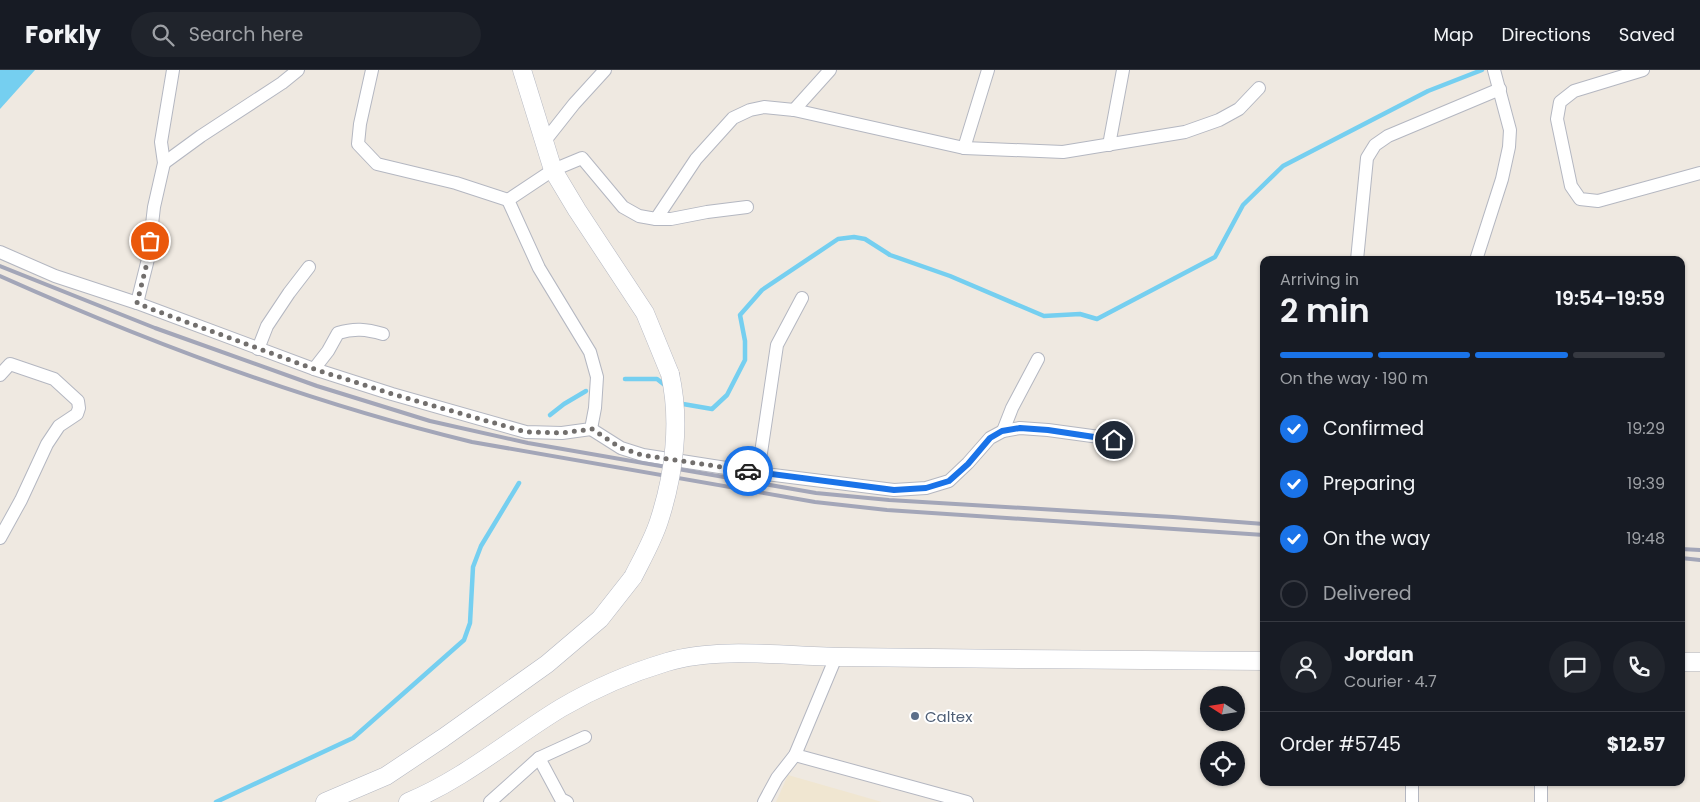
<!DOCTYPE html>
<meta charset="utf-8">
<style>
:root{--surface:#171b24;--page:#20242c;--text:#f1f3f6;--muted:#9ea1a6;--line:#363941;--accent:#1a73e8}
body{margin:0;font-family:Poppins,sans-serif;background:var(--page);color:var(--text);height:100vh;display:flex;flex-direction:column;font-size:19px;white-space:nowrap}
*{box-sizing:border-box;margin:0}
p{font-size:16px;color:var(--muted)}
.icon{flex:none;width:28px;height:28px;fill:none;stroke:currentColor;stroke-width:2;stroke-linecap:round;stroke-linejoin:round}
.map{position:relative;flex:1;overflow:hidden}
.drawer{position:absolute;left:1260px;top:186px;width:425px;height:530px;display:flex;flex-direction:column;background:var(--surface);border-radius:10px;box-shadow:0 1px 4px #0004}
.drawer>*{flex:none}
.needle{width:32px;rotate:282deg}
.tools{position:absolute;left:1200px;top:616px;display:grid;gap:10px}
.tools a{display:grid;place-items:center;width:45px;height:45px;border-radius:50%;background:var(--surface);box-shadow:0 1px 4px #0004;font-size:25px}
.pin{position:absolute;display:grid;place-items:center;width:42px;height:42px;color:#fff;margin:-21px;border:2px solid #fff;border-radius:50%;box-shadow:0 1px 5px #0007}
.courier{position:absolute;display:grid;place-items:center;width:50px;height:50px;margin:-25px;border:4px solid #1a73e8;border-radius:50%;background:#fff;color:#222;box-shadow:0 1px 6px #0007}
.head em{font-style:normal;font-weight:600}
.head div{display:flex;flex-direction:column-reverse}
.head{display:flex;align-items:center;justify-content:space-between;height:85px;padding:0 20px}
h1{font-size:32px;font-weight:600;line-height:38px}
.bar{display:grid;grid-template-columns:repeat(4,1fr);gap:8px 5px;align-content:center;height:60px;padding:0 20px}
.bar i{height:6px;border-radius:4px;background:var(--line)}
.bar .on{background:var(--accent)}
.bar p{grid-column:span 4}
.line{display:flex;align-items:center;gap:12px;padding:0 20px;border-top:1px solid var(--line)}
.line div{flex:1}
.round{display:grid;place-items:center;flex:none;width:52px;height:52px;border-radius:26px;background:var(--page)}
ol{padding:0 20px;list-style:none}
li{display:flex;align-items:center;gap:15px;height:55px}
li p{margin-inline-start:auto}
li .icon{padding:5px;border-radius:50%;background:var(--accent);color:#fff;stroke-width:4}
li:last-child{color:var(--muted)}
li i{width:28px;height:28px;border:2px solid var(--line);border-radius:50%}
header{display:flex;align-items:center;gap:30px;box-sizing:border-box;height:70px;padding:0 25px;background:var(--surface);border-bottom:1px solid var(--line)}
header strong{font-size:24px}
nav{display:flex;gap:28px;margin-inline-start:auto;font-size:18px}
.search{width:350px;height:45px;background:var(--page);display:flex;align-items:center;gap:12px;box-sizing:border-box;padding:0 18px;border-radius:28px;color:var(--muted);font-size:19px}
.map>svg:first-child{display:block}
.education{fill:#f0e6d1}
.water{fill:#75cff0}
.lines{fill:none;stroke-linecap:round;stroke-linejoin:round}
.stream{stroke:#75cff0;stroke-width:4.5}
.street-casing{stroke:#b4b7c1;stroke-width:14}
.secondary-casing{stroke:#b4b7c1;stroke-width:19}
.street{stroke:#fff;stroke-width:12}
.secondary{stroke:#fff;stroke-width:18}
.rail{stroke:#a3a6b8;stroke-width:4}
.secondary-bridge-casing{stroke:#b4b7c1;stroke-width:19;stroke-linecap:butt}
.secondary-bridge{stroke:#fff;stroke-width:18}
.done{stroke:#726f6d;stroke-width:5;stroke-dasharray:0 9}
.route{stroke:#1a73e8;stroke-width:6}
.service-dot{fill:#5c6f8a;stroke:#fff;stroke-width:2}
.labels{text-anchor:middle;dominant-baseline:central;stroke-width:4;stroke-linejoin:round;paint-order:stroke}
.service-label{font-size:15px;fill:#4e5e75;stroke:#fff;text-anchor:start}
</style>
<header>
<strong>Forkly</strong>
<div class="search"><svg class="icon" aria-label="search" viewBox="0 0 24 24"><circle cx="10" cy="10" r="6"/><path d="M15 15l6 6"/></svg>Search here</div>
<nav><a>Map</a><a>Directions</a><a>Saved</a></nav>
</header>
<div class="map">
<svg width="1700" height="732" viewBox="0 0 1700 732">
<rect width="100%" height="100%" fill="#efe9e1"/>
<polygon class="education" points="788,705 882,732 776,732"/>
<polygon class="water" points="0,0 35,0 0,39"/>
<g class="lines">
<g class="stream">
<polyline points="625,309 657,309 666,316"/>
<polyline points="680,331 683,334 712,339 727,325 745,290 745,271 740,245 762,220 838,169 854,167 865,169 890,185 950,206 1044,246 1080,244 1097,249 1215,187 1243,135 1283,96 1428,21 1482,0"/>
<polyline points="550,345 564,334 586,321"/>
<polyline points="216,732 353,668 464,570 470,553 473,497 481,476 519,413"/>
</g>
<g class="street-casing">
<g id="street">
<polyline points="372,0 360,54 358,74 377,94 456,113 508,130"/>
<polyline points="1643,0 1574,21 1560,32 1557,49 1571,116 1580,129 1598,131 1700,103"/>
<polyline points="794,40 830,0"/>
<polyline points="544,72 574,34 605,0"/>
<polyline points="1109,75 1123,0"/>
<polyline points="964,78 988,0"/>
<polyline points="164,93 201,66 282,13 298,0"/>
<polyline points="656,149 671,149 707,142 747,137"/>
<polyline points="0,182 55,206 137,233 314,299 392,324 526,362 562,363 591,359 595,338 597,307 590,282 539,198 508,130 553,100 582,88 623,137 639,146 656,149 696,89 733,48 750,40 764,37 794,40 964,78 1063,82 1185,62 1219,50 1239,39 1259,18"/>
<polyline points="1357,190 1367,88 1375,75 1388,66 1500,19"/>
<polyline points="1476,190 1502,109 1509,77 1510,60 1494,0"/>
<polyline points="137,233 148,189 154,137 164,93 161,72 173,0"/>
<polyline points="258,279 267,256 289,223 309,197"/>
<path d="M314 299 328 281 338 263C354 258 366 259 383 264"/>
<polyline points="0,305 10,294 54,309 78,331 79,338 77,344 59,356 47,374 21,430 0,468"/>
<polyline points="591,359 621,378 643,385 758,403 894,420 926,418 949,411 968,393 990,368 1003,361 1020,358 1048,360 1114,369"/>
<polyline points="1003,361 1012,338 1038,289"/>
<polyline points="758,403 777,275 802,228"/>
<polyline points="795,685 967,732"/>
<polyline points="539,688 561,729 567,732"/>
<polyline points="1412,712 1412,732"/>
<polyline points="1541,712 1541,732"/>
<polyline points="490,732 539,688 585,667"/>
<polyline points="764,732 777,708 795,685 836,587"/>
</g>
</g>
<g class="secondary-casing">
<g id="secondary">
<polyline points="522,0 553,100 577,140 645,243 670,304"/>
<polyline points="1681,592 1700,592"/>
<polyline points="325,732 386,706 443,668 547,594 600,549 633,507"/>
<path d="M408 732C464 709 510 669 561 638 595 618 630 603 667 592 718 576 793 587 846 587 985 589 1125 590 1264 591"/>
</g>
</g>
<use href="#street" class="street"/>
<use href="#secondary" class="secondary"/>
<g class="rail">
<polyline points="0,196 155,258 317,316 430,351 528,373 816,423 889,430 1173,447 1264,454"/>
<path d="M0 206C152 274 310 333 472 372L815 432 887 440 1264 465"/>
<polyline points="1681,479 1700,480"/>
<polyline points="1681,488 1700,490"/>
</g>
<g class="secondary-bridge-casing">
<path id="secondary-bridge" d="M633 507C642 489 653 470 659 451 674 405 681 352 670 304"/>
</g>
<use href="#secondary-bridge" class="secondary-bridge"/>
</g>
<g class="lines">
<polyline class="done" points="150,171 148,189 137,233 154,240 314,299 392,324 526,362 562,363 592,359 621,378 642,385 748,401"/>
<polyline class="route" points="748,401 894,420 926,418 949,411 968,394 990,368 1002,361 1020,358 1048,360 1114,370"/>
</g>
<circle class="service-dot" cx="915" cy="646" r="5"/>
<g class="labels">
<g class="service-label">
<text x="925" y="646">Caltex</text>
</g>
</g>
</svg>
<div class="tools">
<a><svg class="needle" viewBox="-14 -14 28 28"><path d="M0-13l5 13h-10z" fill="#e53935"/><path d="M0 13l5-13h-10z" fill="#9ea1a6"/></svg></a>
<a><svg class="icon" aria-label="locate" viewBox="0 0 24 24"><circle cx="12" cy="12" r="6"/><path d="M12 2v4M12 18v4M2 12h4M18 12h4"/></svg></a>
</div>
<div class="pin" style="left:150px;top:171px;background:#ea580c"><svg class="icon" aria-label="bag" viewBox="0 0 24 24"><path d="M5 8h14l-1 12H6zM9 8a3 3 0 0 1 6 0"/></svg></div>
<div class="pin" style="left:1114px;top:370px;background:#1f2937"><svg class="icon" aria-label="home" viewBox="0 0 24 24"><path d="M3 11l9-7 9 7M6 9v11h12V9"/></svg></div>
<div class="courier" style="left:748px;top:401px"><svg class="icon" aria-label="car" viewBox="0 0 24 24"><path d="M5 17H2v-5l4-1 3-4h7l3 4 3 1v5h-3M9 17h6M6 11h13"/><circle cx="7" cy="17" r="2"/><circle cx="17" cy="17" r="2"/></svg></div>
<section class="drawer">
<div class="head"><div><h1>2 min</h1><p>Arriving in</p></div><em>19:54–19:59</em></div>
<div class="bar"><i class="on"></i><i class="on"></i><i class="on"></i><i></i><p>On the way · 190 m</p></div>
<ol>
<li><svg class="icon" aria-label="check" viewBox="0 0 24 24"><path d="M5 12l5 5 9-10"/></svg>Confirmed<p>19:29</p></li>
<li><svg class="icon" aria-label="check" viewBox="0 0 24 24"><path d="M5 12l5 5 9-10"/></svg>Preparing<p>19:39</p></li>
<li><svg class="icon" aria-label="check" viewBox="0 0 24 24"><path d="M5 12l5 5 9-10"/></svg>On the way<p>19:48</p></li>
<li><i></i>Delivered</li>
</ol>
<div class="line" style="height:90px"><a class="round"><svg class="icon" aria-label="person" viewBox="0 0 24 24"><circle cx="12" cy="8" r="4"/><path d="M4 21q1-7 8-7t8 7"/></svg></a><div><b>Jordan</b><p>Courier · 4.7</p></div><a class="round"><svg class="icon" aria-label="chat" viewBox="0 0 24 24"><path d="M4 5h16v11H9l-5 4z"/></svg></a><a class="round"><svg class="icon" aria-label="phone" viewBox="0 0 24 24"><path d="M5 4h4l2 5-3 2q2 4 5 5l2-3 5 2v4C11 20 4 13 5 4z"/></svg></a></div>
<div class="line" style="height:65px"><div>Order #5745</div><b>$12.57</b></div>
</section>
</div>
